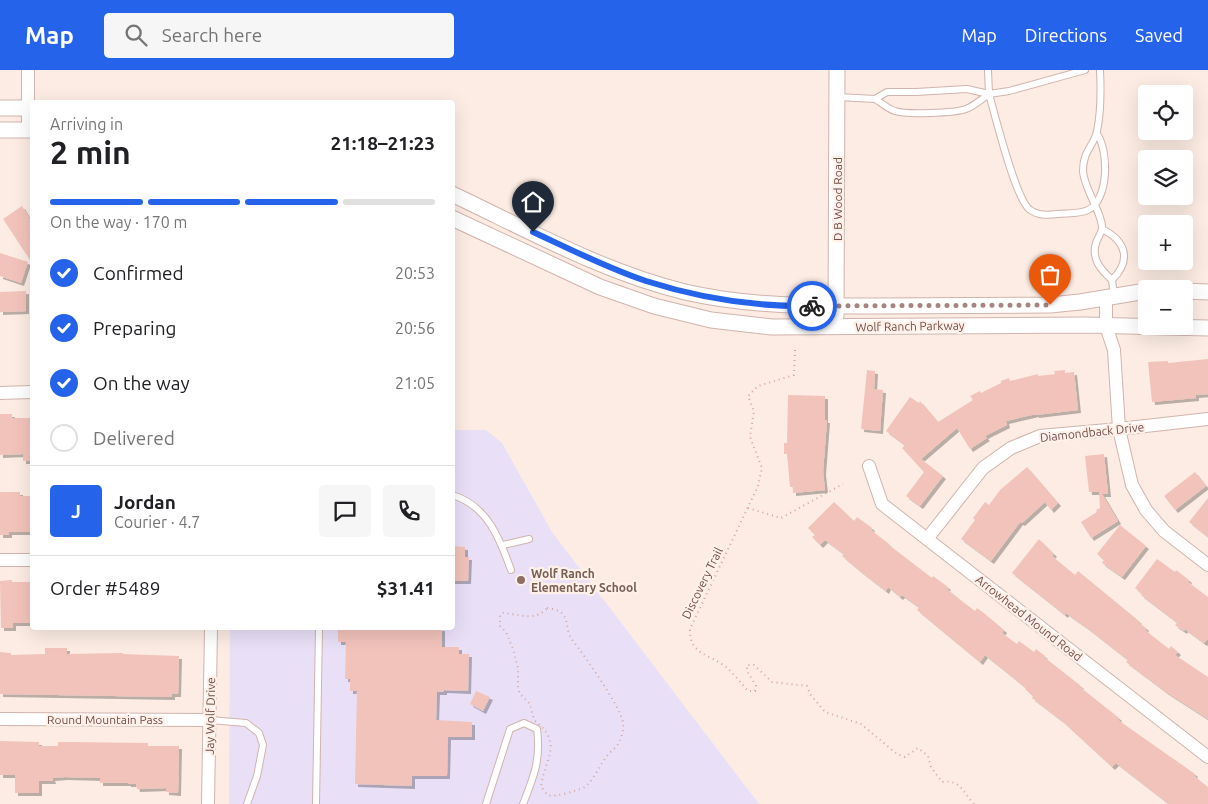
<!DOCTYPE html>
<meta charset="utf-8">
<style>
:root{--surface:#fff;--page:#f6f6f6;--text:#202124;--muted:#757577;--line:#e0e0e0;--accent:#2563eb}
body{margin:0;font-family:Ubuntu,sans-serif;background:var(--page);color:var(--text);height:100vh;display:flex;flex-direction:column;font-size:19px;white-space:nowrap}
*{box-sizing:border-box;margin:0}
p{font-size:16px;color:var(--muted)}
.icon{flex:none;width:28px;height:28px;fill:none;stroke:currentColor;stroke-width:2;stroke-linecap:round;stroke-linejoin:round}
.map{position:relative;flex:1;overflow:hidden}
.sheet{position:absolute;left:30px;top:30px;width:425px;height:530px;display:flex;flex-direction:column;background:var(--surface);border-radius:5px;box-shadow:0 5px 20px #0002}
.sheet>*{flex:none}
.fabs{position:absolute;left:1138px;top:15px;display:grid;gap:10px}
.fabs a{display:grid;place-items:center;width:55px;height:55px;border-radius:5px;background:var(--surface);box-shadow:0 5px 20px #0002;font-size:25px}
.pin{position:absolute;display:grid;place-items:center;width:42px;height:42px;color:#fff;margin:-51px -21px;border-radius:50% 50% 50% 0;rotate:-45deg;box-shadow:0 0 5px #0007}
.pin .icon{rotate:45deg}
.courier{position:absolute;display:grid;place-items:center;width:50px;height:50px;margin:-25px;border:4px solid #2563eb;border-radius:50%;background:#fff;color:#222;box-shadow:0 1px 6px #0007}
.headline em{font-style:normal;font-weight:600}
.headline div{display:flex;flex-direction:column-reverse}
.headline{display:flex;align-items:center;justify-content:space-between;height:85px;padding:0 20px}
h1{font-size:32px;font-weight:600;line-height:38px}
.bar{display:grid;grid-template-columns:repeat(4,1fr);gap:8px 5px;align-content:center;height:60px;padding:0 20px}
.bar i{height:6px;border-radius:4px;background:var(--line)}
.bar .on{background:var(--accent)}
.bar p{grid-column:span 4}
.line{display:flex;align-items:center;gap:12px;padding:0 20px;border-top:1px solid var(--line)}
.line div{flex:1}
.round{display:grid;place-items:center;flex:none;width:52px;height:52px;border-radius:5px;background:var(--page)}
ol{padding:0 20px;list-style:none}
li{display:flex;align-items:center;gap:15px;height:55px}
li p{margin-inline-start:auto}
li .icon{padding:5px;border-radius:50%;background:var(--accent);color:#fff;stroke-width:4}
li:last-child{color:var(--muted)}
li i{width:28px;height:28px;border:2px solid var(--line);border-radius:50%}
header{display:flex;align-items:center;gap:30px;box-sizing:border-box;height:70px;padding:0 25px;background:var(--accent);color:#fff}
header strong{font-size:24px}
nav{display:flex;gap:28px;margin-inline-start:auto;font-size:18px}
.search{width:350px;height:45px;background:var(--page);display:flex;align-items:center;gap:12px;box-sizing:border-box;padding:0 18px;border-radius:5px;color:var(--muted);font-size:19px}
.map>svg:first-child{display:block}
.education{fill:#e9e0f8}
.building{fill:#f2c3bb;filter:url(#shadow)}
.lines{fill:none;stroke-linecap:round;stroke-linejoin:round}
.service-casing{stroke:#d0b4ad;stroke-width:8}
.minor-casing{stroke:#d0b4ad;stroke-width:14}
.tertiary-casing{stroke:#d0b4ad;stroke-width:17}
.path{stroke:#d6a69e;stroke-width:2;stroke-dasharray:1 4;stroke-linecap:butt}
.service{stroke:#fff;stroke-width:6}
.minor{stroke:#fff;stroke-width:12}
.tertiary{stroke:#fff;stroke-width:15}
.done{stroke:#a4857f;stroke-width:5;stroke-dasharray:0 9}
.route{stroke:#2563eb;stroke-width:6}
.education-dot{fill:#8d6e63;stroke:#fff1ea;stroke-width:2}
.labels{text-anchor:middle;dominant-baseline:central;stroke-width:4.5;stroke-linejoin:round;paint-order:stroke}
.street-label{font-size:12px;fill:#744e49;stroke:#fff1ea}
.education-label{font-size:12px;font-weight:bold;fill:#785e54;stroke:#fff1ea;text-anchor:start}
</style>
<header>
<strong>Map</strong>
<div class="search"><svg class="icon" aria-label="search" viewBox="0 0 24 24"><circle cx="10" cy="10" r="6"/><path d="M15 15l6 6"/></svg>Search here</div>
<nav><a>Map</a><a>Directions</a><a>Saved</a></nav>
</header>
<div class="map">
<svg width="1208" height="734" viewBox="0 0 1208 734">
<defs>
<filter id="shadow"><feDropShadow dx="3" dy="3" stdDeviation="0" flood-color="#0004"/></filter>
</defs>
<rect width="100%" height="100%" fill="#fcece3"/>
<polygon class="education" points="453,360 486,360 502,373 552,462 759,734 229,734 230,558 452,558"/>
<g class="building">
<polygon points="22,136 32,153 32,193 3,149"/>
<polygon points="0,183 28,192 21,213 0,206"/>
<polygon points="26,221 26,241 0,242 0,222"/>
<polygon points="1208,289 1208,324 1196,325 1196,328 1152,332 1148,292 1168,291 1168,293"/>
<polygon points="867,300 875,301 874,319 883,320 880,361 861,359"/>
<polygon points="1065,300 1065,303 1074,302 1078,340 1036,345 1036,344 1006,351 1007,355 985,366 987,368 970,379 957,358 921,389 943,406 920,436 906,426 924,402 902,378 905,375 886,361 910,327 919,333 920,331 938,352 973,330 970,326 980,321 981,323 1001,313 1001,311 1009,308 1010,311 1038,304 1038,306 1055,304 1054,301"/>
<polygon points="788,325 825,326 825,350 827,350 823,402 825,420 793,423 793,417 790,417 787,384 784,384 784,373 787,373"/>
<polygon points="0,344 12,344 12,348 32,348 32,391 23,391 23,384 0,385"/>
<polygon points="1104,384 1108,424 1102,424 1118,451 1091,468 1081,452 1097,442 1096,440 1100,438 1099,422 1089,422 1085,386"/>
<polygon points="1027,397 1058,433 1051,440 1045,432 1022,453 1020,452 991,491 961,469 975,450 973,448 985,432 989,435 1000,420"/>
<polygon points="1195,402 1206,416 1175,440 1164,426"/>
<polygon points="0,422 20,422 20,426 32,426 32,462 9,462 9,465 0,465"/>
<polygon points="1208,428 1208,467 1189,452"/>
<polygon points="834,432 854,451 857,447 872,458 871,460 889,474 889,475 932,508 933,506 948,517 947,519 963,532 975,541 977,538 985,544 1004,560 1002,563 1017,574 1019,571 1034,582 1036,579 1045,586 1044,587 1081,616 1080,617 1119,648 1118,650 1195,704 1194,706 1208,717 1208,734 1169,734 1116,693 1112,697 1061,650 1032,628 1033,626 1025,619 1026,618 985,585 980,592 917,540 919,537 902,525 900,527 888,517 886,521 860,501 842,486 844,484 825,470 820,475 812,467 815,465 808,458"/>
<polygon points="1120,455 1146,476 1122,507 1102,493 1104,490 1097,484"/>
<polygon points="1039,469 1054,484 1052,486 1075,505 1078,501 1139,551 1138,552 1146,558 1145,560 1169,579 1171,576 1178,582 1175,585 1208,607 1208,649 1166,622 1126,592 1128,590 1086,557 1066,543 1065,545 1012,503"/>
<polygon points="452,476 465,477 465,487 469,487 468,511 452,511"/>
<polygon points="1157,489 1175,502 1176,500 1189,510 1188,512 1208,527 1208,569 1204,573 1185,559 1184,561 1175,555 1177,553 1170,547 1141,525 1142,524 1135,518"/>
<polygon points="12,510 12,512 32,512 32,553 13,553 13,558 1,558 0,511"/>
<polygon points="348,558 442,558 442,577 459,577 459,584 469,584 468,621 444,620 444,622 437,622 436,650 472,652 472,667 448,667 447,706 412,706 412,716 355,714 357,621 350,621 350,609 345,609 346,572 338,572 338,559 348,559"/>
<polygon points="45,578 67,578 67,584 123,583 123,584 179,586 178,624 172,624 172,627 0,624 0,582 11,583 11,585 45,584"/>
<polygon points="476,621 490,627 483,641 470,634"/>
<polygon points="0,671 39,672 39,676 58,676 58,672 70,672 148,673 148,676 179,676 178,723 166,722 166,718 137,719 136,714 128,714 128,713 100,713 100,708 65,707 52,708 53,711 39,711 39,723 15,723 15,705 0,705"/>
</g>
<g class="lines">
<g class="service-casing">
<g id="service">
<polyline points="988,0 989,24 1009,21 1085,0"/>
<path d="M1100 0C1101 20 1101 42 1097 61 1094 76 1083 80 1083 101 1084 119 1103 144 1102 159 1101 164 1097 169 1096 173 1091 189 1101 200 1112 210L1114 226"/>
<path d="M989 24C995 45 1015 127 1029 139 1037 146 1048 145 1058 144 1067 143 1080 144 1088 140 1109 130 1109 81 1097 64"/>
<polyline points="838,27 875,29 887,22 916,22 967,19 989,24"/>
<path d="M875 29C882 33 888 39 895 41 906 45 955 43 966 39 974 36 982 29 989 24"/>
<path d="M1102 159C1126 171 1132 190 1112 210"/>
<path d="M452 425C487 435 500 469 511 500"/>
<polyline points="503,475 529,469"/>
<polyline points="209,650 246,653 259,663 263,675 257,706 247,734"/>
<polyline points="316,734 319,558"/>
<path d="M486 734 510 659 524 653 537 659C541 690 534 706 523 734"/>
</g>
</g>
<g class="minor-casing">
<g id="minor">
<polyline points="28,60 28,0"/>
<polyline points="1106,228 1106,256 1114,280 1119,359 1132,415 1146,440 1164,461 1208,495"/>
<polyline points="0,323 32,322"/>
<polyline points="869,396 882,434 1208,687"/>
<polyline points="927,469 983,398 1011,378 1040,366 1119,359 1208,349"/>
<polyline points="0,490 32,490"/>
<polyline points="0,649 209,650"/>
<polyline points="208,734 211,558"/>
</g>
</g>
<g class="tertiary-casing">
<g id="tertiary">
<polyline points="0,38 32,38"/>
<polyline points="0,60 32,60"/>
<path d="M452 124C528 160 603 202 685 222 750 237 815 236 880 236 937 236 994 235 1050 235L1080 232 1146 221"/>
<polyline points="452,148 600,217 654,236 711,250 772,257 1085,255 1208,258"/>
<polyline points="1184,221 1208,222"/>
<polyline points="836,246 837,0"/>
</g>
</g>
<g class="path">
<path d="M795 280 794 305 758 316 748 326 754 341 750 367 762 398 758 416 690 559C689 585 710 584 726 597 734 604 741 613 748 621H755L756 616 747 601V595H754L772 612 807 616 810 624 825 642 861 654 897 684 905 687 918 678 928 686 931 697 942 712C961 709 964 724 974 734"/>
<polyline points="748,438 781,448 843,414"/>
<path d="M547 538C574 541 562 557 573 571 584 585 621 637 623 653 624 659 622 665 620 671 617 677 611 681 607 686 599 695 595 709 585 717 579 720 554 728 548 725 545 723 543 719 541 716 545 688 564 673 534 650L530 634 520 624 518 619V598L513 579 506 562 500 556V545L503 543C517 544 536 552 547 538Z"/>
</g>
<use href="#service" class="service"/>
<use href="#minor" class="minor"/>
<use href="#tertiary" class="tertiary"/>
</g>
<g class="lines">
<polyline class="done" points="812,236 1050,235"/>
<path class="route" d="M533 162C570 179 607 198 646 211 699 228 756 237 812 236"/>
</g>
<circle class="education-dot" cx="521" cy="510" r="5"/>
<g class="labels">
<g class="street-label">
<text transform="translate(837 129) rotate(-90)">D B Wood Road</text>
<text transform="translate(910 256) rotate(-1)">Wolf Ranch Parkway</text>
<text transform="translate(1092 362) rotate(-6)">Diamondback Drive</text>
<text transform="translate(702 513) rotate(-64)">Discovery Trail</text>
<text transform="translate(1029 548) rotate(38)">Arrowhead Mound Road</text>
<text transform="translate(210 646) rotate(-89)">Jay Wolf Drive</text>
<text x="105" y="649">Round Mountain Pass</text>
</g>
<g class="education-label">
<text x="531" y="503">Wolf Ranch<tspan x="531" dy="14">Elementary School</tspan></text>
</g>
</g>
</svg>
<div class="fabs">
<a><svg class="icon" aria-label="locate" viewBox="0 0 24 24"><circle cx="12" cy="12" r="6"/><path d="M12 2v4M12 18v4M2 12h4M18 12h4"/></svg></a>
<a><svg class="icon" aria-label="layers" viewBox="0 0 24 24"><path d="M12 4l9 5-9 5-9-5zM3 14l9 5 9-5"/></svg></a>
<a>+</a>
<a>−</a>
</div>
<div class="pin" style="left:1050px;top:235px;background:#ea580c"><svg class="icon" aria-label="bag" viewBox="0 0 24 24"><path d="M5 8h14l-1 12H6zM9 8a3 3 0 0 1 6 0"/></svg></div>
<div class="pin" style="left:533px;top:162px;background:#1f2937"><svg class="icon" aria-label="home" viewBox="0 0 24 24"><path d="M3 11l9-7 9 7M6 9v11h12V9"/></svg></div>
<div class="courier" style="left:812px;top:236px"><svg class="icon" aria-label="bike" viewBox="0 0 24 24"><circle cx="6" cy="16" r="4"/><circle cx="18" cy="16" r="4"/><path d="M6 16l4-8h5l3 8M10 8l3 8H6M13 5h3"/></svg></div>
<section class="sheet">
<div class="headline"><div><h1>2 min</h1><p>Arriving in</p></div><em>21:18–21:23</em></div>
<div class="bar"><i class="on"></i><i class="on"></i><i class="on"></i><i></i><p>On the way · 170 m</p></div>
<ol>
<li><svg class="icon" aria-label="check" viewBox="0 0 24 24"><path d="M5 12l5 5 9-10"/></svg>Confirmed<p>20:53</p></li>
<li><svg class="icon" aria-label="check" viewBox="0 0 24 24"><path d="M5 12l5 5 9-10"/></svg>Preparing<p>20:56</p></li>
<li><svg class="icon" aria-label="check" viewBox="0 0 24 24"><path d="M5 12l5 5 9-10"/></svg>On the way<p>21:05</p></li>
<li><i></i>Delivered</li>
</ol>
<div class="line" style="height:90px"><b class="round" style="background:var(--accent);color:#fff">J</b><div><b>Jordan</b><p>Courier · 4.7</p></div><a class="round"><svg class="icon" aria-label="chat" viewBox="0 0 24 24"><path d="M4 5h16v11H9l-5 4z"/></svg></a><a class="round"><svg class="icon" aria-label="phone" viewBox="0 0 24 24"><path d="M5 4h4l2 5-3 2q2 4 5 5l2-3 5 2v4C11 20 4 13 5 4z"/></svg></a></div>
<div class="line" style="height:65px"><div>Order #5489</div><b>$31.41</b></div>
</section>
</div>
